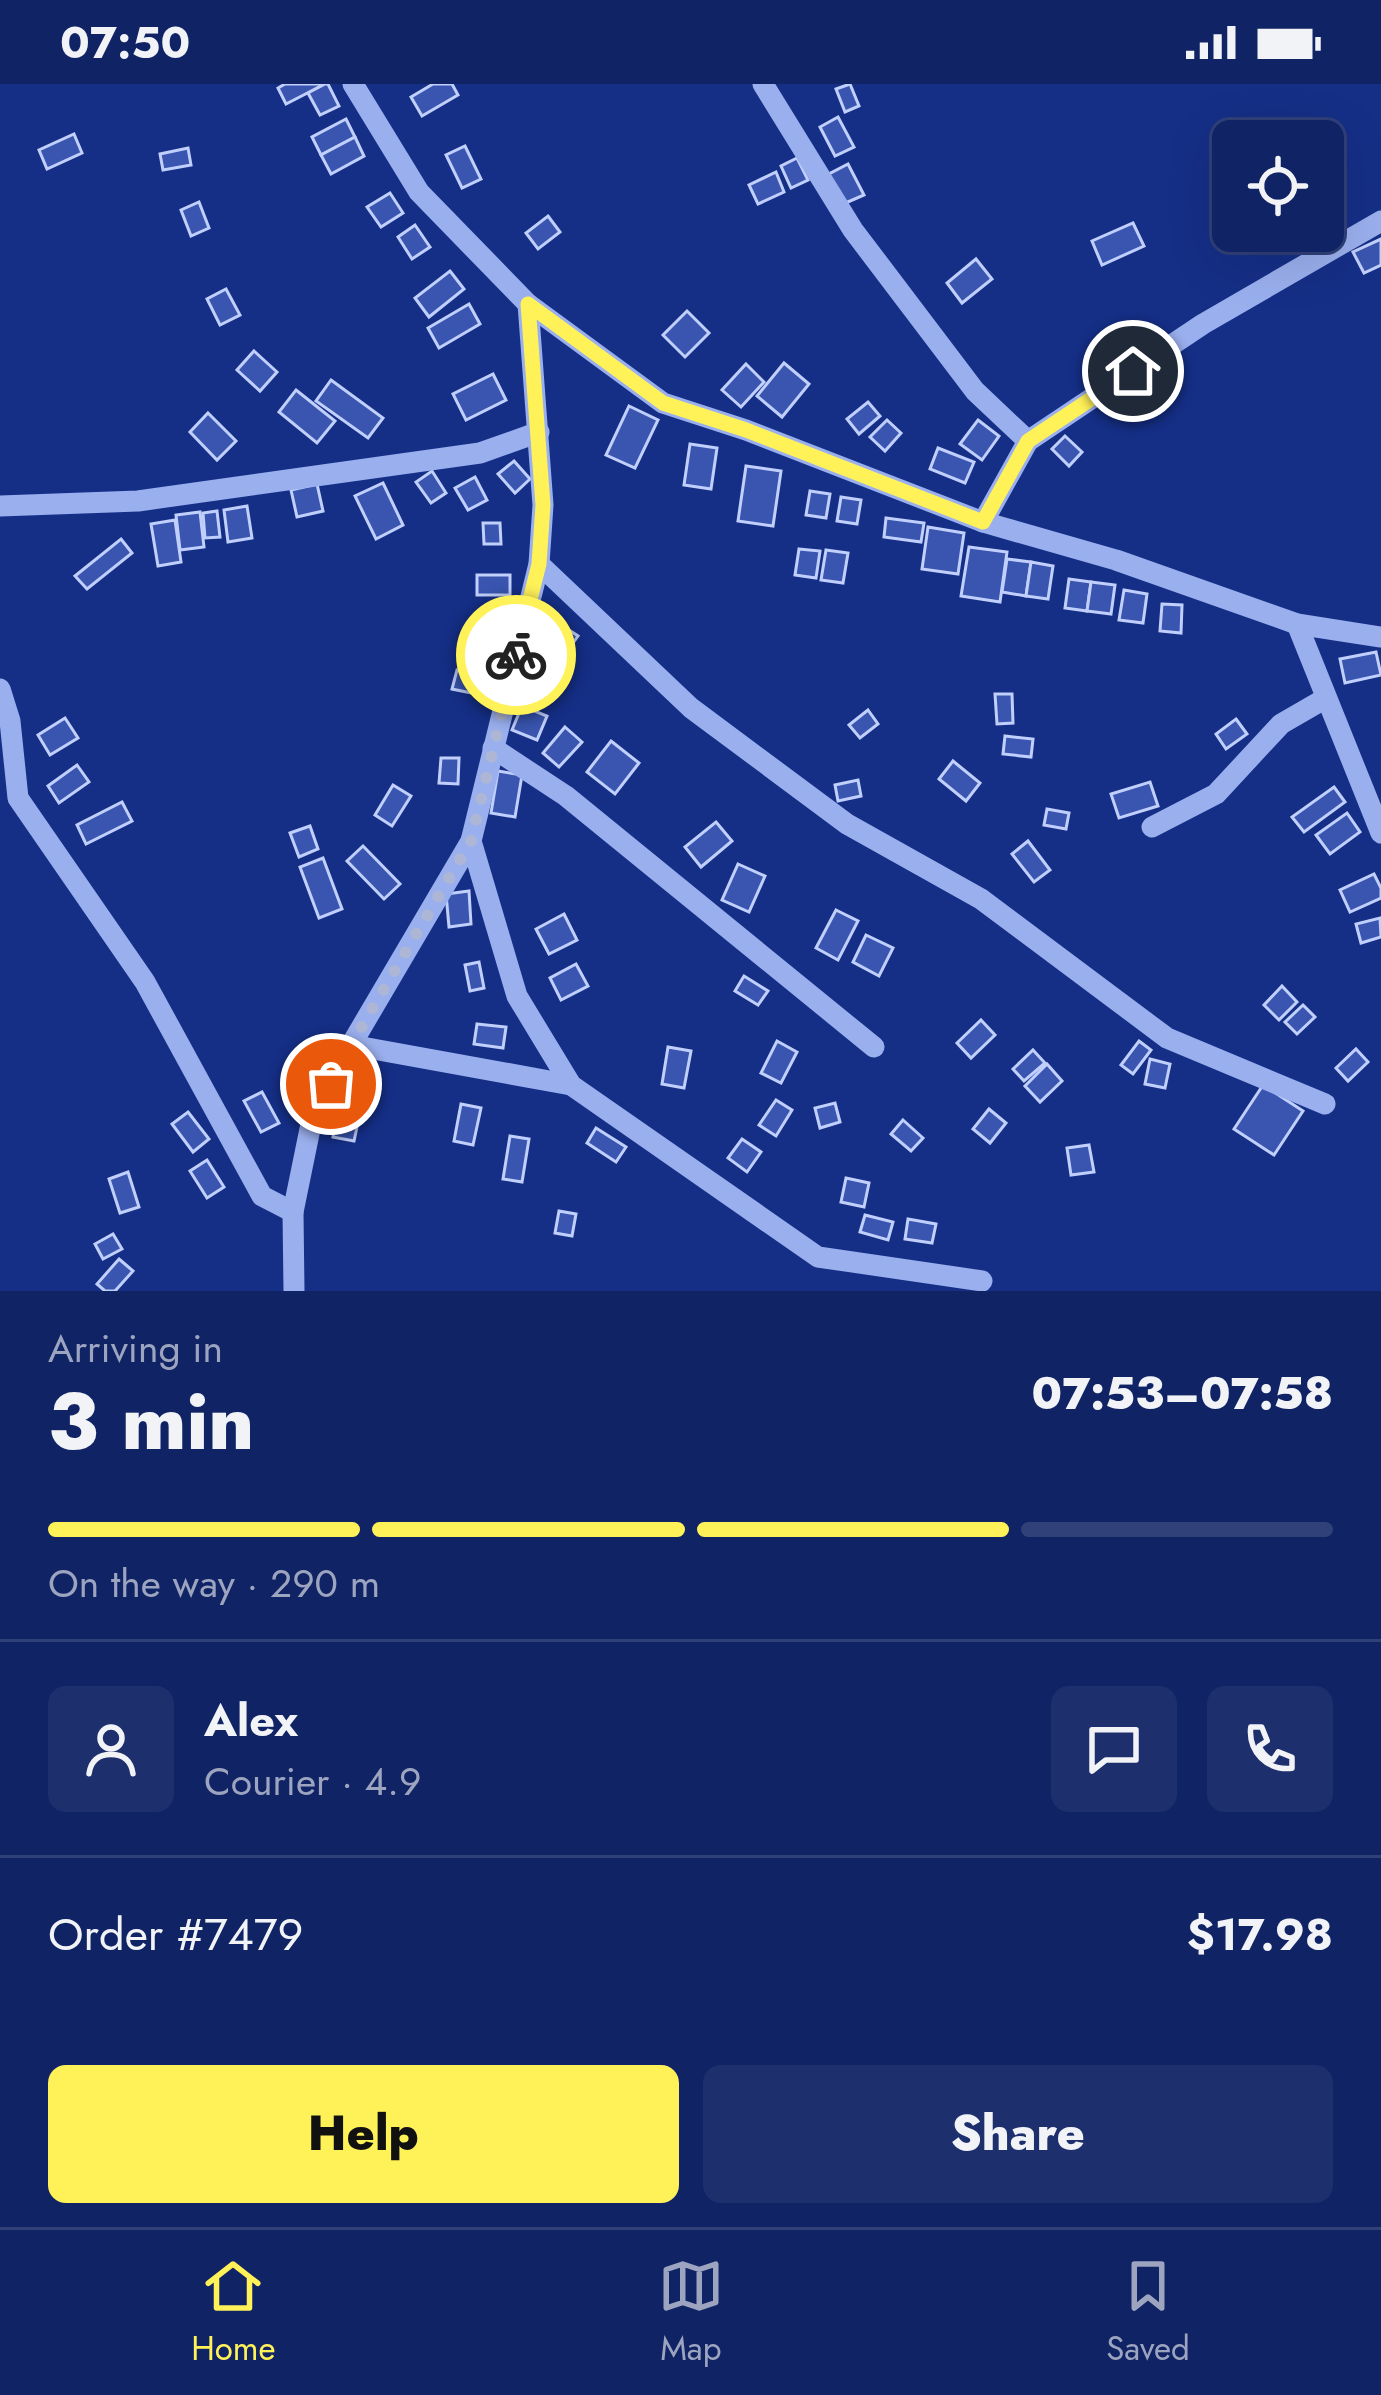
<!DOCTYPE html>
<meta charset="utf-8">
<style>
:root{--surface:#102365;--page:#1e2f6e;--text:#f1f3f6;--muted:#9ca4bf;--line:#304079;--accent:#fff158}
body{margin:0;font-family:Jost,sans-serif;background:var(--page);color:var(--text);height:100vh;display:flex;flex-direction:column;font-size:45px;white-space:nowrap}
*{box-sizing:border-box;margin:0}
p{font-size:39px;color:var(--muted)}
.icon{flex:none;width:66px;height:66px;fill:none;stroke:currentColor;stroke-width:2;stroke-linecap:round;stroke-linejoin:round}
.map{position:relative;height:1207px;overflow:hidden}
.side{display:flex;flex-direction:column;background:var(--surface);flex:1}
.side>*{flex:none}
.buttons{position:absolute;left:1212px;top:36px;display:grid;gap:24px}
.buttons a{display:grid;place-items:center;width:132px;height:132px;border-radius:18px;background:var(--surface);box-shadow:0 12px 48px #0002,0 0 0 3px var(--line);font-size:60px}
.pin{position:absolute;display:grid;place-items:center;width:102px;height:102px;color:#fff;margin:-51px;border:6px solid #fff;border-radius:50%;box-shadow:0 3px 12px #0007}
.courier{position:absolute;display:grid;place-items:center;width:120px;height:120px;margin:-60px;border:9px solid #fff158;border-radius:50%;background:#fff;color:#222;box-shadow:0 3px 15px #0007}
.head em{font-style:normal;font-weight:800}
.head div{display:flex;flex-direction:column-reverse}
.head{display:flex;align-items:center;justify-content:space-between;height:204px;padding:0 48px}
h1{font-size:78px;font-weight:800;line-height:90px}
.bar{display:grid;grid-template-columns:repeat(4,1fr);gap:18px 12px;align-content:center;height:144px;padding:0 48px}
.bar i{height:15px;border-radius:9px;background:var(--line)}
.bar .on{background:var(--accent)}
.bar p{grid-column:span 4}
.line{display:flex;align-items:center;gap:30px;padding:0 48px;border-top:3px solid var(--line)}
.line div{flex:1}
.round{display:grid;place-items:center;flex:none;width:126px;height:126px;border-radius:18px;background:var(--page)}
.action{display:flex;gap:24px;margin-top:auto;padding:24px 48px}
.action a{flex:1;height:138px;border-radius:18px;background:var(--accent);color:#111;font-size:48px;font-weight:800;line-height:138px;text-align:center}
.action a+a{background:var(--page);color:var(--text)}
.status{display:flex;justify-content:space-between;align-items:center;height:84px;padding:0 60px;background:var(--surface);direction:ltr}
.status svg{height:33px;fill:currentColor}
.dock{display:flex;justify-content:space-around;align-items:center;height:168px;border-top:3px solid var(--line);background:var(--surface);font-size:33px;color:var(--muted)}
.dock a{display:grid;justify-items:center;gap:6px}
.dock .on{color:var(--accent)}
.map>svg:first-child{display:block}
.building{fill:#3955af;stroke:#c0cffb;stroke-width:3}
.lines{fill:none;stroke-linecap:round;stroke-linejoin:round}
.minor{stroke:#9aafee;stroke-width:21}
.done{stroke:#adb6d5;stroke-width:12;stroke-dasharray:0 21.6}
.route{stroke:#fff158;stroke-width:15}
</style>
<div class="status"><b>07:50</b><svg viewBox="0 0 49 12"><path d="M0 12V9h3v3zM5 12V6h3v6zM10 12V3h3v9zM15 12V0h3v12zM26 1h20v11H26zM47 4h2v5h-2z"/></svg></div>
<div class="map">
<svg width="1381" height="1207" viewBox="0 0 1381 1207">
<rect width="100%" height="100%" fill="#152f87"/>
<g class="building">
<polygon points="285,0 325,0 286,20 278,4"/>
<polygon points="325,0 328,0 339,22 320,31 308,9"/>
<polygon points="433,0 452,0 458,11 422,32 411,13"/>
<polygon points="850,0 859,22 845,28 836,5"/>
<polygon points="838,33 854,63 835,72 820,43"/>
<polygon points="346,35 355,53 321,71 312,53"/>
<polygon points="74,50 82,69 47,85 39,66"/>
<polygon points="355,53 364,72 331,90 321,71"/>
<polygon points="465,62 481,95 462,104 446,71"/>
<polygon points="188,64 191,81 163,86 160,70"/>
<polygon points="797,74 808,96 791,104 781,82"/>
<polygon points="848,80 864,111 841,121 827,91"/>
<polygon points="776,88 784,108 758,120 749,101"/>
<polygon points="390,109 403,129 381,143 367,123"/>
<polygon points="199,118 209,144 191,152 181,126"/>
<polygon points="548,132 560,148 538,165 526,149"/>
<polygon points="1133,139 1144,162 1102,181 1092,157"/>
<polygon points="415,141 430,163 412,175 398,153"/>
<polygon points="1381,155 1381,181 1364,189 1353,168"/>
<polygon points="976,175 992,195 962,219 947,199"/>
<polygon points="450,187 464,205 429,233 415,214"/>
<polygon points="226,205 240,231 220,241 207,215"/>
<polygon points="469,220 480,240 439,264 428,244"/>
<polygon points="687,227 709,249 685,273 663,251"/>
<polygon points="254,267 277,288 260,307 237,286"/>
<polygon points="784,279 809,300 782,333 757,312"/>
<polygon points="746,280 764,298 741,323 722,306"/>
<polygon points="493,290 506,316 466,336 453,310"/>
<polygon points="331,296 383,334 368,354 316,317"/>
<polygon points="296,306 335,337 317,359 279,328"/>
<polygon points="868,318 880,332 859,350 847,335"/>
<polygon points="629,322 658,336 635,384 606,371"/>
<polygon points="208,329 236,357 217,376 190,348"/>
<polygon points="887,336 901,349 885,367 870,353"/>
<polygon points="978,336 999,352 982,376 960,360"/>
<polygon points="1065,352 1082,368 1069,382 1052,365"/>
<polygon points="690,360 717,364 711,405 684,401"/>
<polygon points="938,364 974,378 965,399 930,385"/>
<polygon points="514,377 530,395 515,409 498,390"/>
<polygon points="746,382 781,387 773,442 738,437"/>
<polygon points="432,387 446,409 431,419 416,398"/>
<polygon points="475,393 487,416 468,426 455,404"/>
<polygon points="383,399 403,441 376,455 355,412"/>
<polygon points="317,400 323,427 297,433 291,406"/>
<polygon points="810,407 830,410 826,434 806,431"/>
<polygon points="841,413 861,416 857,440 837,437"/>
<polygon points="247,422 252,454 228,458 224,426"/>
<polygon points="217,427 220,453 205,454 203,429"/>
<polygon points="200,428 204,463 180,466 176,431"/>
<polygon points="886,434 924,439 921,458 884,453"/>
<polygon points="175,436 181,478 158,482 151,440"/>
<polygon points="483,439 500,439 501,460 484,460"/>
<polygon points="928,443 964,449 958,490 922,485"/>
<polygon points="121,455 132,469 87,505 75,492"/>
<polygon points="969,463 1007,468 1000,518 961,512"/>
<polygon points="799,465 820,467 816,494 795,491"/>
<polygon points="826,466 848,469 843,499 821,496"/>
<polygon points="1007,475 1031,478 1026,512 1002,508"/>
<polygon points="1031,478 1053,482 1048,515 1026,512"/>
<rect x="477" y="491" width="33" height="20"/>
<polygon points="1069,495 1091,498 1087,527 1065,524"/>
<polygon points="1091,498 1115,501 1111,530 1087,527"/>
<polygon points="1124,506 1147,510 1143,539 1119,536"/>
<polygon points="1162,520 1182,521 1181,549 1160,547"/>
<polygon points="557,538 578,552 561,576 540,561"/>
<polygon points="1376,568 1381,591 1345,599 1340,575"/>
<polygon points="457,586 490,594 486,612 452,605"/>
<polygon points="995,610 1012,610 1013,639 997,640"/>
<polygon points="522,622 547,632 537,656 512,646"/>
<polygon points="868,626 878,640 860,654 849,641"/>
<polygon points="65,634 78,654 50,671 38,651"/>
<polygon points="1236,635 1247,650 1226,665 1216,650"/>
<polygon points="565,643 582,658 559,683 543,669"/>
<polygon points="1005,652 1033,655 1031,673 1003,670"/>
<polygon points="611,657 639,679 615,710 587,688"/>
<polygon points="441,674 459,674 458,700 439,699"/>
<polygon points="953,677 980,699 966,717 939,695"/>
<polygon points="77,681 89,698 59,719 48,702"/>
<polygon points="498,687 522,691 515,733 491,729"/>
<polygon points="858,696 861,712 838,717 835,701"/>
<polygon points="1150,698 1158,722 1119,734 1111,710"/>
<polygon points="393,701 411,712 392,742 375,731"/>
<polygon points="1334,703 1345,718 1304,748 1292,733"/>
<polygon points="122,718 132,737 86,760 77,741"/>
<polygon points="1047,725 1069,729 1066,745 1044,741"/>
<polygon points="1347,729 1360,748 1330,770 1316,751"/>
<polygon points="716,738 732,757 701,783 685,763"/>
<polygon points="310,742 318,765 299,773 290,749"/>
<polygon points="1028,757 1050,786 1034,798 1012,770"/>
<polygon points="363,762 400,800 384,815 347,777"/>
<polygon points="323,774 342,825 319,834 300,783"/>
<polygon points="738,780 765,792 749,828 722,816"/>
<polygon points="1374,790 1381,804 1381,814 1350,828 1340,806"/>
<polygon points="469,807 471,840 449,843 446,810"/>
<polygon points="836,826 858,837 838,876 816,864"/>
<polygon points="564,830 577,856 549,870 536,845"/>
<polygon points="1380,834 1381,853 1361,859 1356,840"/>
<polygon points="866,851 893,864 879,892 853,878"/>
<polygon points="479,878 484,904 470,907 465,881"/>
<polygon points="576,880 588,902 561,916 550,894"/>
<polygon points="744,892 768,907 758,921 735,907"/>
<polygon points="1282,902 1297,918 1279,936 1264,921"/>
<polygon points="1303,921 1315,933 1297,950 1285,938"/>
<polygon points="981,936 995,951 971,974 957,959"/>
<polygon points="477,940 506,943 503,964 474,960"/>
<polygon points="777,957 797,968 781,999 761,989"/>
<polygon points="1139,957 1151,966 1133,990 1121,981"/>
<polygon points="668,963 691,967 684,1004 662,1000"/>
<polygon points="1356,965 1368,978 1348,997 1336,984"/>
<polygon points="1033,966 1045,979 1024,997 1013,985"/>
<polygon points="1150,975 1170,980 1165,1004 1145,1000"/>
<polygon points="1047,980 1062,997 1040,1018 1025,1002"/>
<polygon points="1263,1001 1303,1027 1274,1071 1234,1045"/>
<polygon points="262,1008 279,1039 261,1048 244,1017"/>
<polygon points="776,1016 792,1026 776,1052 759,1041"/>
<polygon points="835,1019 840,1038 820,1044 815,1024"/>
<polygon points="461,1020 481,1024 473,1061 454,1057"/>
<polygon points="339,1025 360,1029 354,1057 333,1053"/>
<polygon points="989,1025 1006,1039 990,1059 973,1045"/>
<polygon points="188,1028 209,1055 193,1068 172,1040"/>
<polygon points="903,1036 923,1054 911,1067 891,1050"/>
<polygon points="596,1044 626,1063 616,1078 587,1059"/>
<polygon points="510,1052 529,1055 522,1098 503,1095"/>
<polygon points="742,1055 761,1068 747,1088 728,1074"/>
<polygon points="1089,1061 1094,1088 1071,1091 1067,1064"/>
<polygon points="207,1076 224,1103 207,1114 190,1087"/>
<polygon points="128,1088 139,1123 120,1129 109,1095"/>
<polygon points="846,1094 869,1099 864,1123 841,1118"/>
<polygon points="559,1127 576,1130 572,1152 555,1149"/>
<polygon points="865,1131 893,1138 888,1156 860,1148"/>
<polygon points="908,1135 936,1140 932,1159 905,1155"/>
<polygon points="113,1150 122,1165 103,1175 95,1160"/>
<polygon points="119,1175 133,1187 115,1207 105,1207 97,1200"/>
</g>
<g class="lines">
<g class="minor">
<polyline points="353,0 419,108 528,220 663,319 746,346 983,438 1116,476 1297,540 1381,553"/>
<polyline points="763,0 853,146 975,307 1028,357"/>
<polyline points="0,422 138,417 480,369 539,348"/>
<polyline points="983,438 1028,357 1203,240 1381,137"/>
<polyline points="539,480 691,624 847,740 981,815 1167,954 1325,1020"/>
<polyline points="1297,540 1381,749"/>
<polyline points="0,605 10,637 18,714 145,898 262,1112 293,1128"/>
<polyline points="493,664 566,712 874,963"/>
<polyline points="1152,743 1216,710 1281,640 1326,614"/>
<polyline points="471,757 517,912 571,1001 818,1173 982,1197"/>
<polyline points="351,961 571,1001"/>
<polyline points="294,1207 293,1128 311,1040 351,961 471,757 539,480 543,421 528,220"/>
</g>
</g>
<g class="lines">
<polyline class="done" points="331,1000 351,961 471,757 516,571"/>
<polyline class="route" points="516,571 539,480 543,421 528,220 663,319 746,346 983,438 1028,357 1133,287"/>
</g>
</svg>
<div class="buttons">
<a><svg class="icon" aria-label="locate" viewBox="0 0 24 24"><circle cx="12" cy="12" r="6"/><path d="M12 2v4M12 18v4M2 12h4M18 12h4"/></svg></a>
</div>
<div class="pin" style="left:331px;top:1000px;background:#ea580c"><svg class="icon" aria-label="bag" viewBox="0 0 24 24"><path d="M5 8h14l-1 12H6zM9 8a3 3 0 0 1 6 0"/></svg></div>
<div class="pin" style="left:1133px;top:287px;background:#1f2937"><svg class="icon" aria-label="home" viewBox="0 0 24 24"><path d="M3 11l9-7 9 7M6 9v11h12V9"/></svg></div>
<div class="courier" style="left:516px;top:571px"><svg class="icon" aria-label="bike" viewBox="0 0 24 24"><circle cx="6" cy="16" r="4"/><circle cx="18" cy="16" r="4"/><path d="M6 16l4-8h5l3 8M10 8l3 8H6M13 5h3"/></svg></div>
</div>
<section class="side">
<div class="head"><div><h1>3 min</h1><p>Arriving in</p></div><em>07:53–07:58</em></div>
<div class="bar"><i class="on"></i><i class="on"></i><i class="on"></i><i></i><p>On the way · 290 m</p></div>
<div class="line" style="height:216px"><a class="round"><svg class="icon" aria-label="person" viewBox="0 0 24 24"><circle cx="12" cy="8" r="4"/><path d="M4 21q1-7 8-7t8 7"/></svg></a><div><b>Alex</b><p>Courier · 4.9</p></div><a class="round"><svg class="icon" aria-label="chat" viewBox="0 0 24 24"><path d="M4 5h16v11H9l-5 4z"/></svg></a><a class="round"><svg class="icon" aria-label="phone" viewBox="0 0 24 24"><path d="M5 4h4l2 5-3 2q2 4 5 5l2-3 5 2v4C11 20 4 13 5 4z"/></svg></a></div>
<div class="line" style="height:156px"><div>Order #7479</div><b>$17.98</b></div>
<div class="action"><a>Help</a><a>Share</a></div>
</section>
<nav class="dock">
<a class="on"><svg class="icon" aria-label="home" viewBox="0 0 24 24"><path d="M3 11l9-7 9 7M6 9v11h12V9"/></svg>Home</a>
<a><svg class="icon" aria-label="map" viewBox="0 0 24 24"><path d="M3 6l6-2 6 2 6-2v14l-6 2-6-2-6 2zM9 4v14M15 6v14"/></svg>Map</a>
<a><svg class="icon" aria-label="saved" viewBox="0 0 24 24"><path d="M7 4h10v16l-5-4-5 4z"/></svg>Saved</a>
</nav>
